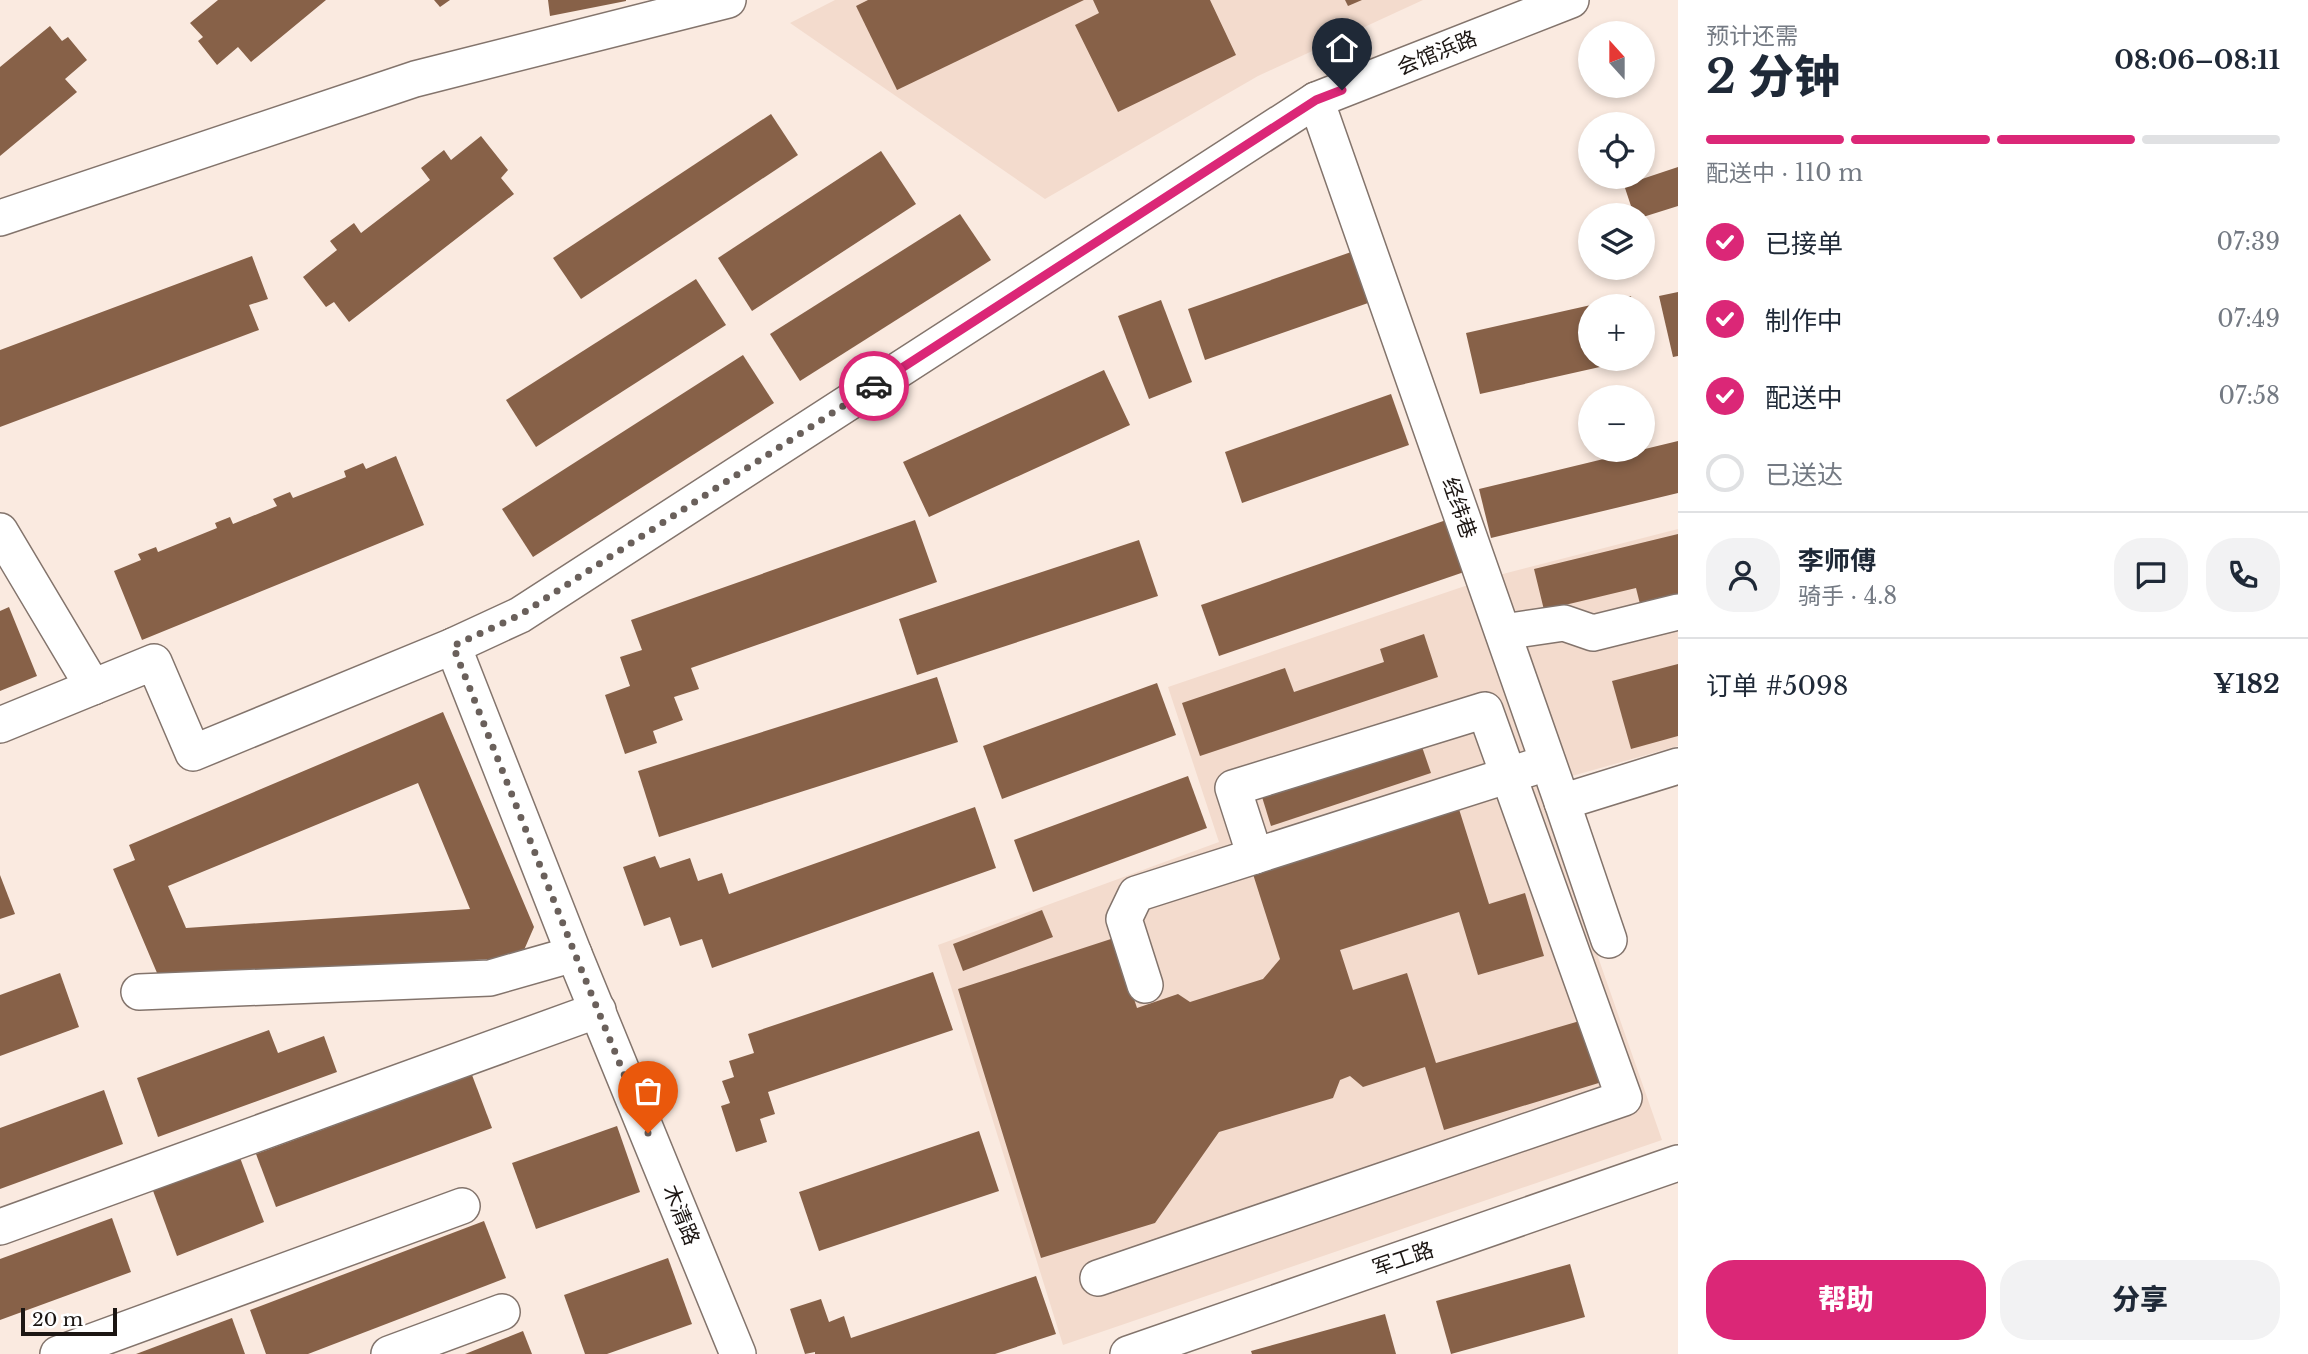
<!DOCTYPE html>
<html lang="zh">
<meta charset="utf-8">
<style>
:root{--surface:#fff;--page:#f2f2f3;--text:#1f2937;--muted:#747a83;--line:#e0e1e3;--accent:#db2777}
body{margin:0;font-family:"Libre Baskerville","Noto Sans SC",serif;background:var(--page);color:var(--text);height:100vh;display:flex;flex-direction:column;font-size:26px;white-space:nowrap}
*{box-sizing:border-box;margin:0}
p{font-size:23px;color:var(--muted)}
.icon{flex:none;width:38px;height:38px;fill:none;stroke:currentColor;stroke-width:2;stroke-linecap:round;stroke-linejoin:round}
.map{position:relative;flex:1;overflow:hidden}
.side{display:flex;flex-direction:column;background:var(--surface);width:630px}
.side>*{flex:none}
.needle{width:46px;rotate:339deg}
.tools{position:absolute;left:1578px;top:21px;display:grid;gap:14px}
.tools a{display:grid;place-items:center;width:77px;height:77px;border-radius:50%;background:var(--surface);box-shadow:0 4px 10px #0003;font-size:35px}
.scale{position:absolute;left:21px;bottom:18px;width:96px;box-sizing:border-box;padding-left:7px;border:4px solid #1c1613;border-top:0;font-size:19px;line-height:24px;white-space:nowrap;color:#1c1613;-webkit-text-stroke:5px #fff;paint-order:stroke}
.pin{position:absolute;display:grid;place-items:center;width:60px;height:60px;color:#fff;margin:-72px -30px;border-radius:50% 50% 50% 0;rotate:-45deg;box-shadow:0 0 7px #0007}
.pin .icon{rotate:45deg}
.courier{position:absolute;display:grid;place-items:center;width:70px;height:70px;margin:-35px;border:5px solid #db2777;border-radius:50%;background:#fff;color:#222;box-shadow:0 2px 9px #0007}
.summary em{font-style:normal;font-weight:800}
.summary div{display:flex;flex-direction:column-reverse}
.summary{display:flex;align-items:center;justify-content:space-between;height:119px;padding:0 28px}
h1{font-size:46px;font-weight:800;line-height:52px}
.bar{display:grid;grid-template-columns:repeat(4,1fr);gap:10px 7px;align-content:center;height:84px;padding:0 28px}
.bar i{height:9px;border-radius:5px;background:var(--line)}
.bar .current{background:var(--accent)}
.bar p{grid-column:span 4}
.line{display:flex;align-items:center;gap:18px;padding:0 28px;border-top:2px solid var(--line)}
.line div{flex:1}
.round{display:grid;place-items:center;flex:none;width:74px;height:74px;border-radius:28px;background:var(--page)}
ol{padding:0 28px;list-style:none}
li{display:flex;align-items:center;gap:21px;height:77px}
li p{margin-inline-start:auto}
li .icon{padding:7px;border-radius:50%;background:var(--accent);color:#fff;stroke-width:4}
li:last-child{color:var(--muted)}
li i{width:38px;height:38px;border:4px solid var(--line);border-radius:50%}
.button{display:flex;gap:14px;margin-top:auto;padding:14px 28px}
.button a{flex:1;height:80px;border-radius:28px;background:var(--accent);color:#fff;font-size:28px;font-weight:800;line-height:80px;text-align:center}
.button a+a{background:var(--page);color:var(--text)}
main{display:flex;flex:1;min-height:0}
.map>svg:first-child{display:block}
.built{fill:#f3dbcd}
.building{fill:#876148;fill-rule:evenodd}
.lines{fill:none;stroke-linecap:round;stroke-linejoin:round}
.minor-casing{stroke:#83746c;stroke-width:38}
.minor{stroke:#fff;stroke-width:35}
.done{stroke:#6a605b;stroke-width:7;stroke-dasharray:0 12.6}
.route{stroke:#db2777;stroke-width:9}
.labels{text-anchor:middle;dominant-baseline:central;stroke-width:5;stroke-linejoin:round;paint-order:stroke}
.street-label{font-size:21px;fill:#1c1613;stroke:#fff}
</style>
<main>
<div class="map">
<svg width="1678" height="1354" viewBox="0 0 1678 1354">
<rect width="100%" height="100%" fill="#faeae0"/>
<g class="built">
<polygon points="835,0 1423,0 1258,76 1045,199 790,23"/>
<polygon points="1678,529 1678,746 1572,776 1562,774 1499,575"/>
<polygon points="1468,585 1662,1140 1063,1345 938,945 1219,842 1168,687"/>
</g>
<g class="building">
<polygon points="218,0 326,0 251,62 238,47 217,65 198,41 203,37 190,23"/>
<polygon points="434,0 450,0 440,7"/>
<polygon points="548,0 626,0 626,1 550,16"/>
<polygon points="868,0 1084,0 897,90 856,6"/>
<polygon points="1093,0 1210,0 1236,55 1118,112 1075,25 1099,13"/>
<polygon points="1345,0 1362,0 1348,6"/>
<polygon points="50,26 62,41 68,37 87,60 65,79 77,92 0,156 0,67"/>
<polygon points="771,114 798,155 581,299 553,258"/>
<polygon points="481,136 508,170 501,178 514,194 349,322 334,302 326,307 303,277 337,250 330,241 354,223 361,233 430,180 421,168 444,150 451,160"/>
<polygon points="881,151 916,204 752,311 718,258"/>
<polygon points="1678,167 1678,206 1643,217 1643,215 1634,215 1624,185"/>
<polygon points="960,214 991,260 800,381 770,334"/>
<polygon points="1354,251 1371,302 1205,360 1188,309"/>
<polygon points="252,256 268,299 249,305 259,330 0,427 0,350"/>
<polygon points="696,279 726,325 536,447 506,400"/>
<polygon points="1678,292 1678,356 1673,357 1659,296"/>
<polygon points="1631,296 1633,306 1592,306 1592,305"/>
<polygon points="1161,300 1192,382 1149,399 1118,316"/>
<polygon points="1591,305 1591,359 1631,360 1480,394 1466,333"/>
<polygon points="743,355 774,403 533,557 502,509"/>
<polygon points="1104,370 1130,425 929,517 903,462"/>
<polygon points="1391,394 1409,445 1242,503 1225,452"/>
<polygon points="1678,441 1678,493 1491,538 1479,489"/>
<polygon points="396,456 424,525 142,640 114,571 141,560 138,554 156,547 158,552 217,528 215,523 230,517 233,524 277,506 273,499 290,492 293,498 346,477 344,471 363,463 366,469"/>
<polygon points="1452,518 1470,570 1219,656 1201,605"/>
<polygon points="915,520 937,582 691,668 699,689 674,697 683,720 653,731 657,743 625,754 605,695 630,686 620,657 642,650 631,620"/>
<polygon points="1678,534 1678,595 1640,604 1636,588 1544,610 1534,569"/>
<polygon points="1139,540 1158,596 917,675 899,619"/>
<polygon points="9,607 37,676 0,691 0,611"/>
<polygon points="1424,634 1438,677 1200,756 1182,703 1285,668 1294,692 1384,662 1380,649"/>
<polygon points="1678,664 1678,736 1631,749 1612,681"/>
<polygon points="937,677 958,742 659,837 638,771"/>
<polygon points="1157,683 1176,735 1002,799 983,746"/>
<path d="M443 712 534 927 521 957 160 980 113 869 135 860 129 845ZM418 783 470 909 186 928 168 886Z"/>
<polygon points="1421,744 1431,773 1271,826 1262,797"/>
<polygon points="1188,776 1207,828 1033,892 1014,840"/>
<polygon points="1458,806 1489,904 1525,893 1544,956 1478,975 1459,912 1340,950 1353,990 1407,973 1436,1063 1583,1020 1602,1082 1444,1130 1425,1067 1363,1087 1350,1076 1340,1080 1333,1098 1219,1132 1155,1223 1041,1258 958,989 1114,938 1137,1008 1178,994 1190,1002 1263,979 1280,959 1252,871"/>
<polygon points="975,807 996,868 712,968 702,939 680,946 670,917 644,926 623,867 655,856 660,868 690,858 698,881 722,873 729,894"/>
<polygon points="0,875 15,914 0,919"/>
<polygon points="1042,910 1053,937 963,971 953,944"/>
<polygon points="933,972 953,1030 768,1092 775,1114 760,1119 767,1142 736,1152 721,1106 730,1103 722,1081 734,1077 729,1061 754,1053 748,1034"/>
<polygon points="60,973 79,1027 0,1056 0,995"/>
<polygon points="269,1030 278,1053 324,1036 337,1072 158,1137 137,1078"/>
<polygon points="472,1075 492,1128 276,1207 256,1154"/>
<polygon points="104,1090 123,1144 0,1189 0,1128"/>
<polygon points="617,1126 640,1192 536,1229 512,1163"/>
<polygon points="979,1131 999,1191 819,1251 799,1192"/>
<polygon points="239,1155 264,1222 177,1256 152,1188"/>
<polygon points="112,1218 131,1272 0,1320 0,1259"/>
<polygon points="484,1221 506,1278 308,1354 266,1354 250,1310"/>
<polygon points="668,1258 692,1324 607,1354 585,1354 564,1295"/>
<polygon points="1570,1264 1585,1317 1451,1354 1436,1301"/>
<polygon points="1036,1276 1056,1334 995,1354 815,1354 815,1352 805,1354 790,1309 821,1299 829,1322 844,1316 851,1338"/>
<polygon points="1385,1314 1396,1354 1252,1354 1251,1351"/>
<polygon points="232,1318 245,1354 136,1354"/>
<polygon points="523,1331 532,1354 465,1354"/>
</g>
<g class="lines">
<g class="minor-casing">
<g id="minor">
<polyline points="1316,100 1562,802 1678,766"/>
<polyline points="0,218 415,79 728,0"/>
<polyline points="0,531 93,687"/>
<polyline points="1503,632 1564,623 1593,633 1678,612"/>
<polyline points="453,646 574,954 738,1354"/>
<polyline points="0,725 154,662 193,753 453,646 520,615 1316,100 1571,0"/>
<polyline points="1562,802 1609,940"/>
<polyline points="1145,985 1124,919 1136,894 1531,768"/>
<polyline points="139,992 490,978 574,954"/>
<polyline points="0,1227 598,1010"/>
<polyline points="1098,1278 1624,1098 1485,710 1233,788 1255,856"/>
<polyline points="58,1354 462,1206"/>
<polyline points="389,1354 502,1312"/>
<polyline points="1128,1354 1678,1163"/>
</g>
</g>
<use href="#minor" class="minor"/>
</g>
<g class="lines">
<polyline class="done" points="648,1133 575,954 453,646 520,615 874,386"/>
<polyline class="route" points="874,386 1316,100 1342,90"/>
</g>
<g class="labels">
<g class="street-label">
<text transform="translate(1437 53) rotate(-22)">会馆浜路</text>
<text transform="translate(1459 508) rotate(71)">经纬巷</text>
<text transform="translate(681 1215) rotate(68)">木清路</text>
<text transform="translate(1403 1259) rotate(-19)">军工路</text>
</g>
</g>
</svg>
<div class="tools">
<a><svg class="needle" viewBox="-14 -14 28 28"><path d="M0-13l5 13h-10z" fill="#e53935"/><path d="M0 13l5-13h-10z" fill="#747a83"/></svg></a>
<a><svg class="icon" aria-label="locate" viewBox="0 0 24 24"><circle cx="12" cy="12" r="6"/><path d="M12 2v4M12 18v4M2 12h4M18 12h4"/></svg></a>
<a><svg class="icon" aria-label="layers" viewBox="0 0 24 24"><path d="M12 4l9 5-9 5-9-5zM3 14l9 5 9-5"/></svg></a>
<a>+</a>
<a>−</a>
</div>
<div class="scale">20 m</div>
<div class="pin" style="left:648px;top:1133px;background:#ea580c"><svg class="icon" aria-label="bag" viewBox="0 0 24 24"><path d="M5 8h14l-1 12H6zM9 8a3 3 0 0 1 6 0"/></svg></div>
<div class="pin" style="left:1342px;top:90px;background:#1f2937"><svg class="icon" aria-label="home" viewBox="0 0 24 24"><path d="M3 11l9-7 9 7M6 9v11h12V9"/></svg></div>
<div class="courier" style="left:874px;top:386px"><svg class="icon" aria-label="car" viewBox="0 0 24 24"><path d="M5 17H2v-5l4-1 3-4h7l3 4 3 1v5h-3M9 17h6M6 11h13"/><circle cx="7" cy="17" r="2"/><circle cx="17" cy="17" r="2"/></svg></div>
</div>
<section class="side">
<div class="summary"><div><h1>2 分钟</h1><p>预计还需</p></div><em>08:06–08:11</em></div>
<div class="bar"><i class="current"></i><i class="current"></i><i class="current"></i><i></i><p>配送中 · 110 m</p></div>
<ol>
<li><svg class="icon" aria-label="check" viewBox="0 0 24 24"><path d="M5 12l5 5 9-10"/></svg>已接单<p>07:39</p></li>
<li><svg class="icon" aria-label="check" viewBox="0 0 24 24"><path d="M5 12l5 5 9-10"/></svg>制作中<p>07:49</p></li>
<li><svg class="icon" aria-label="check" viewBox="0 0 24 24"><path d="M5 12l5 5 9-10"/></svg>配送中<p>07:58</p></li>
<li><i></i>已送达</li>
</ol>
<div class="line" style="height:126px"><a class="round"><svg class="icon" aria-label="person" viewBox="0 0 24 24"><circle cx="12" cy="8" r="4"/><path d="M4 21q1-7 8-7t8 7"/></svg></a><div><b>李师傅</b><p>骑手 · 4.8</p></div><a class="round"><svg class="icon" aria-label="chat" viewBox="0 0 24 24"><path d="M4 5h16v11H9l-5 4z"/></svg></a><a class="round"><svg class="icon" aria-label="phone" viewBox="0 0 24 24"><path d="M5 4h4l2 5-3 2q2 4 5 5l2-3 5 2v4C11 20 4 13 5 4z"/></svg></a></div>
<div class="line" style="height:91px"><div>订单 #5098</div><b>¥182</b></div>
<div class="button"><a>帮助</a><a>分享</a></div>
</section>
</main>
